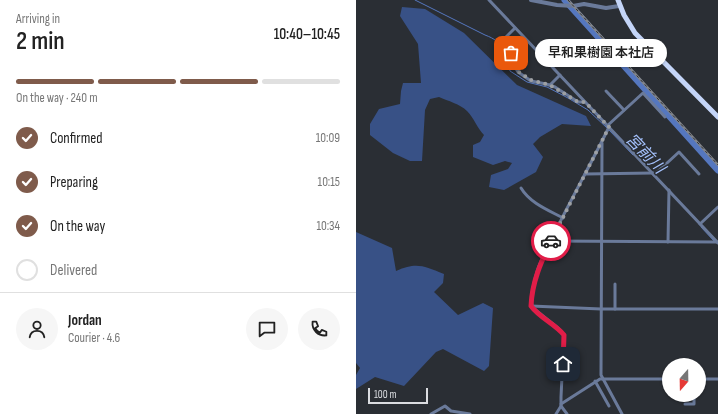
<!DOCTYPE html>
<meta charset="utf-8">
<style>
:root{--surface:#fff;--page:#f6f6f6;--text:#222;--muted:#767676;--line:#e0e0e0;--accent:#7f5b4b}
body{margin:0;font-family:"Sofia Sans Condensed","Noto Sans JP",sans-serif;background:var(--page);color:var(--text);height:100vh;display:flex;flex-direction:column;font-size:15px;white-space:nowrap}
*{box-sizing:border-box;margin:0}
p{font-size:13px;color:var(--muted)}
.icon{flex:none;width:22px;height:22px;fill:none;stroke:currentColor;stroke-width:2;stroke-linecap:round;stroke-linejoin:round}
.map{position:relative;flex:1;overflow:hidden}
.details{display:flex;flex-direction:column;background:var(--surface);width:356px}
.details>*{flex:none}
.needle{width:26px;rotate:200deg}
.buttons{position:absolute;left:306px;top:358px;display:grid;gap:8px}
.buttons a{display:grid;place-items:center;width:44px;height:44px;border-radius:50%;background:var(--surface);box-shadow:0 1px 3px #0004;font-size:20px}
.scale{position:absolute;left:12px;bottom:10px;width:60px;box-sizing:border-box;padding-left:4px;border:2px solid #dbdde1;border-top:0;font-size:11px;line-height:14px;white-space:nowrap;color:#dbdde1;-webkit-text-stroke:3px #2a2e34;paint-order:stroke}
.pin{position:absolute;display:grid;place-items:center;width:34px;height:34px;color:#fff;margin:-17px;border-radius:8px;box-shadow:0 2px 6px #0006}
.courier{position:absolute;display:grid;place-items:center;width:40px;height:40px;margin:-20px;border:3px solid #e11d48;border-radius:50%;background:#fff;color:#222;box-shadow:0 1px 5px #0007}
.bubble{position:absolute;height:28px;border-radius:14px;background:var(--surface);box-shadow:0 1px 3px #0004;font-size:13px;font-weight:600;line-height:28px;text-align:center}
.summary em{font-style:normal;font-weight:600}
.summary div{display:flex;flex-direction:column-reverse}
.summary{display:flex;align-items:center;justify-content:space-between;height:68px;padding:0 16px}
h1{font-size:26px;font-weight:600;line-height:30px}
.bar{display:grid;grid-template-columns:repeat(4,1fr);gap:6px 4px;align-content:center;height:48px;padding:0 16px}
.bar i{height:5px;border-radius:3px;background:var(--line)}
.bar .active{background:var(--accent)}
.bar p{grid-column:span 4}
.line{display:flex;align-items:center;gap:10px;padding:0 16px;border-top:1px solid var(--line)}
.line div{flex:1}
.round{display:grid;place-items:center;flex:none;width:42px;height:42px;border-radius:21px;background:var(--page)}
ol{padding:0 16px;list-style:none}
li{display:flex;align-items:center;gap:12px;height:44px}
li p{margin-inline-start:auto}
li .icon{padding:4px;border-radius:50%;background:var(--accent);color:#fff;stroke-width:4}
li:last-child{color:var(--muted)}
li i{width:22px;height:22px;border:2px solid var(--line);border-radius:50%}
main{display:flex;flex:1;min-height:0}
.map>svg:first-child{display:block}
.green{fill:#385186}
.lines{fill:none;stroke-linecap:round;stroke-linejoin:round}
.stream{stroke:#5577bf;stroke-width:1}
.river{stroke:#5577bf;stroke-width:7}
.minor{stroke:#6a7a9a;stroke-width:3}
.tertiary{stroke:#6a7a9a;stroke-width:4}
.trunk{stroke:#c4d5f8;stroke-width:5}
.rail-casing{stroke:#83868b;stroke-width:2.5}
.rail{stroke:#2a2e34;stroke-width:1;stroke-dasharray:3;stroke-linecap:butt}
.done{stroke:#9da0a4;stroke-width:4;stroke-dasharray:0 7.2}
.route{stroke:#e11d48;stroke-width:5}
.labels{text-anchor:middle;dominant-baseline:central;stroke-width:3;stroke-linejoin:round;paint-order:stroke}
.water-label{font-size:16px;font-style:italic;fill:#a5c2fd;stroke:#2a2e34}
</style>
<main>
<section class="details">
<div class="summary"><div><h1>2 min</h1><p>Arriving in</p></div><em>10:40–10:45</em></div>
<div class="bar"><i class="active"></i><i class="active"></i><i class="active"></i><i></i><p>On the way · 240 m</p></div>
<ol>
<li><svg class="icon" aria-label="check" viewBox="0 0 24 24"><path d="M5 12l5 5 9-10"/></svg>Confirmed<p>10:09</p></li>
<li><svg class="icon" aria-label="check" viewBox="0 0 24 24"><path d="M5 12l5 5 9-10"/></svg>Preparing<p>10:15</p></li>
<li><svg class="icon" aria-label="check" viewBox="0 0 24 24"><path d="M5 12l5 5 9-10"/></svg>On the way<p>10:34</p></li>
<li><i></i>Delivered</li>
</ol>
<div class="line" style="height:72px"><a class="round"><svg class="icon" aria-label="person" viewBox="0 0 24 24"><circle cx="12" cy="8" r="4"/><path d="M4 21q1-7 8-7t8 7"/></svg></a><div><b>Jordan</b><p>Courier · 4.6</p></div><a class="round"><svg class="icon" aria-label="chat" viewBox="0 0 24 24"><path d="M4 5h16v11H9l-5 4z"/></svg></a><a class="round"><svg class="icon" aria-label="phone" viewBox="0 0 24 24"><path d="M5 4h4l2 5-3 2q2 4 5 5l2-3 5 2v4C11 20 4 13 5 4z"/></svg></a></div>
</section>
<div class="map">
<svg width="362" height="414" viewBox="0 0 362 414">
<rect width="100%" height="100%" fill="#2a2e34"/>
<g class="green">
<path d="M46 7 69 9 108 33 161 85 230 116 235 126 206 124 184 137 177 144 187 157 180 172 148 190 133 187 135 175 152 169 156 163 149 161 137 165 117 157V145L124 142 128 135C121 128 118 118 111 111 104 104 92 101 83 97L74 99 69 110 66 161H54L37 153 14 135V124L23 109 44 104 45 91 47 83H65L62 44 44 16Z"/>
<path d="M0 232 36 248 40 271C61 262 67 266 88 274L87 283 78 292 102 315 127 303 137 308 133 366 128 371 87 349 80 352 48 386 19 377 0 389V375L4 368 0 363Z"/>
</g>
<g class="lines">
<g class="stream">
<path d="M59 0 129 35C148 42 150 52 154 71L171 82 191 87 212 98 232 110 251 128"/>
<polyline points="253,130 277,155"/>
<polyline points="345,227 358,241"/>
</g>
<polyline class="river" points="209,0 362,170"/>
<g class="minor">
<polyline points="133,0 362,243"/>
<polyline points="159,28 148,39 148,42 155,53 159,67 162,72 175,81 190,84 199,87 222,102 229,102"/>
<polyline points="194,85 204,75"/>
<polyline points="250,91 268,110"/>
<polyline points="251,126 287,93 309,117"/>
<polyline points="246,143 245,375 266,414"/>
<polyline points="229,174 297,173"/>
<polyline points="298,175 323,152 343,174"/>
<path d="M165 188C174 203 192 210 207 218"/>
<polyline points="344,224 362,207"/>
<polyline points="195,241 361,242"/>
<polyline points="312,242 313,190"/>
<polyline points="259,284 259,309"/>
<polyline points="175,306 245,309 362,309"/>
<polyline points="343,379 362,379"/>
<polyline points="239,381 253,406"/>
<polyline points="205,404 244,379 313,379"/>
<polyline points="329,404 338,404 338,395"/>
<polyline points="75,414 89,406 95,411 114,414"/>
<polyline points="200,414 205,406"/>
<path d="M211 414 205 406V397L208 335 202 328 177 308C172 299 181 270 185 261 206 215 231 172 253 127"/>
</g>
<polyline class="tertiary" points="175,0 201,5 217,6 228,4 250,8 263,6"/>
<polyline class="trunk" points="262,0 268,15 279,33 362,117"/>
<g class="rail-casing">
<polyline id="rail" points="212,0 362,165"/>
</g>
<use href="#rail" class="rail"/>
</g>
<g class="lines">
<polyline class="done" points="155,53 160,70 175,80 194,85 222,102 229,102 253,127 195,241"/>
<path class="route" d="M195 241C185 262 176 282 175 306 184 318 199 324 208 335L207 364"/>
</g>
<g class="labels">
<g class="water-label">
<text transform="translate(289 154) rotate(46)">宮前川</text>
</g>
</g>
</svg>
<div class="buttons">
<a><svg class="needle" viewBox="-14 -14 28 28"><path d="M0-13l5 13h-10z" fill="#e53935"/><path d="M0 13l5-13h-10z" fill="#767676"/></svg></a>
</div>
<div class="scale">100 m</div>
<div class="pin" style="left:155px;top:53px;background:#ea580c"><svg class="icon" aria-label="bag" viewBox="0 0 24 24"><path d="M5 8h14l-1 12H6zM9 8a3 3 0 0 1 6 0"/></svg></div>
<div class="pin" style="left:207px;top:364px;background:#1f2937"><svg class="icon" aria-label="home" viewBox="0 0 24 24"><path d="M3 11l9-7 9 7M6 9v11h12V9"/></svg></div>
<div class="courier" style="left:195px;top:241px"><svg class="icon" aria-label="car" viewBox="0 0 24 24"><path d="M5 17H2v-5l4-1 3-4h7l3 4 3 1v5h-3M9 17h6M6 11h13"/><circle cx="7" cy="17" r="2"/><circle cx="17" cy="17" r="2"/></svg></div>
<div class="bubble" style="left:179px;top:39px;width:132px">早和果樹園 本社店</div>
</div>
</main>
